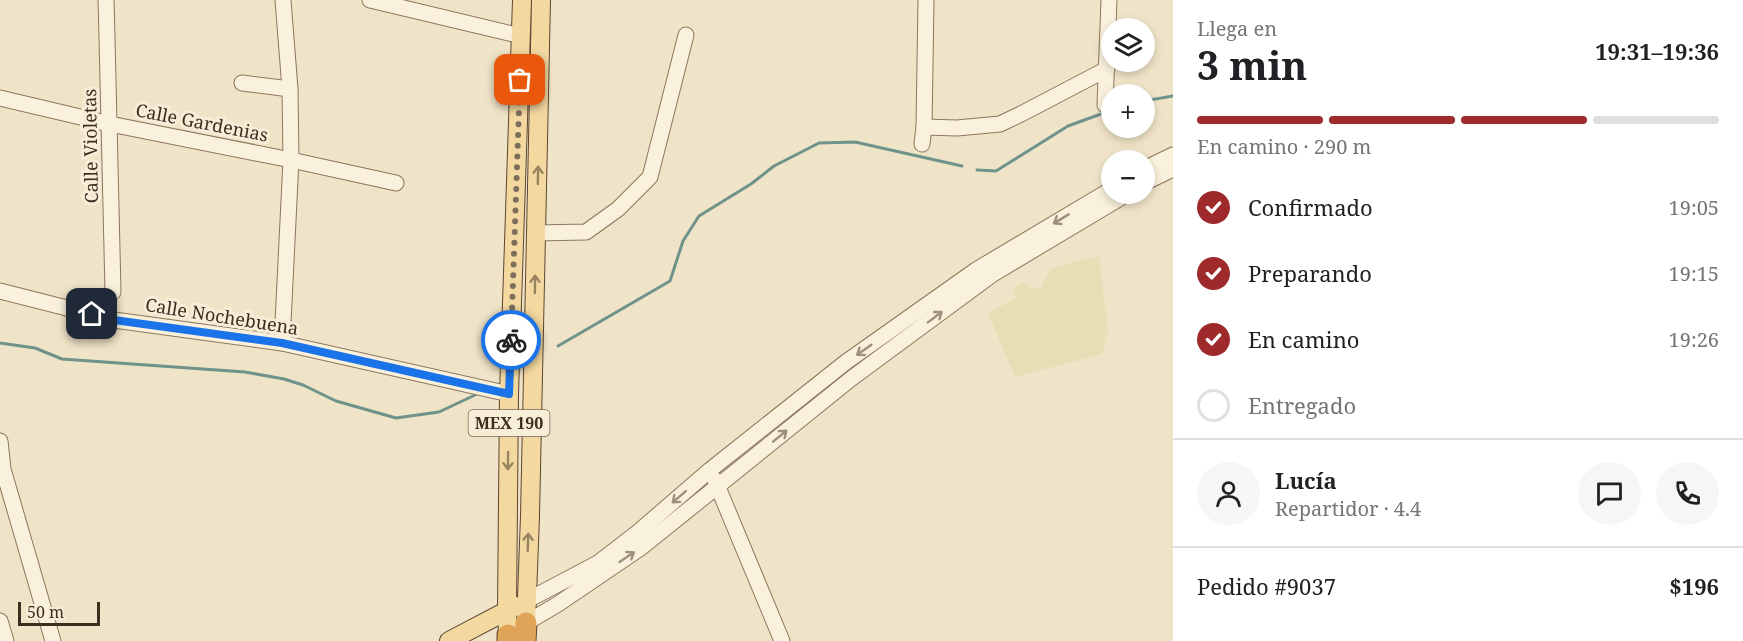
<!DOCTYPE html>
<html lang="es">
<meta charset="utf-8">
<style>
:root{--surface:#fff;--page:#f6f6f6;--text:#202124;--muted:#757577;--line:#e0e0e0;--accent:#9e2a2b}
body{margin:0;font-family:"Noto Serif",serif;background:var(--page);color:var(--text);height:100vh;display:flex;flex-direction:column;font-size:22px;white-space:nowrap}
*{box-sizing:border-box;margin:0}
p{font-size:20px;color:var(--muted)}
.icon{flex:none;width:33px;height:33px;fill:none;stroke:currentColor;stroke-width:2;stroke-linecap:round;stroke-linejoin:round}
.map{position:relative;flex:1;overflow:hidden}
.side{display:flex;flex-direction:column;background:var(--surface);width:570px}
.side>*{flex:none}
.tools{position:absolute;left:1101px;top:18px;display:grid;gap:12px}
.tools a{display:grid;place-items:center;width:54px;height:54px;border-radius:50%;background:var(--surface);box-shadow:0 3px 9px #0003;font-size:30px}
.scale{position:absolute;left:18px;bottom:15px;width:82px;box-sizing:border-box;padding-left:6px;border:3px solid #3d2e20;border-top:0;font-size:16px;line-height:21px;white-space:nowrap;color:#3d2e20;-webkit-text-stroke:4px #f7eed8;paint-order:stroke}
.pin{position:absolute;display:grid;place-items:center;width:51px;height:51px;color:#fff;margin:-26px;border-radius:12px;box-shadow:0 3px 9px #0006}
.courier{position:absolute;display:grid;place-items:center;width:60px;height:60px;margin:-30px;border:4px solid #1a73e8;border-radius:50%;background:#fff;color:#222;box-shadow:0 2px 8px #0007}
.overview em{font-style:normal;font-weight:700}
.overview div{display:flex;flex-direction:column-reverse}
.overview{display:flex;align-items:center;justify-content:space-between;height:102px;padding:0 24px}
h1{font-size:39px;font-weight:700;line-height:45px}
.bar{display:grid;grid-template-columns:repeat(4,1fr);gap:9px 6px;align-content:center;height:72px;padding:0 24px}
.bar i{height:8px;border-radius:4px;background:var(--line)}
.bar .selected{background:var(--accent)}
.bar p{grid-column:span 4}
.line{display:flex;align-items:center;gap:15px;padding:0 24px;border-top:2px solid var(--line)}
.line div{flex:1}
.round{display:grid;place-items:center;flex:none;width:63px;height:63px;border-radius:32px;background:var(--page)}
ol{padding:0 24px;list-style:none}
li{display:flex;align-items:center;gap:18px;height:66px}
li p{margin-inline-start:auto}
li .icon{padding:6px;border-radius:50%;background:var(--accent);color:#fff;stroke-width:4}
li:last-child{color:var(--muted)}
li i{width:33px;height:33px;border:3px solid var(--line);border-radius:50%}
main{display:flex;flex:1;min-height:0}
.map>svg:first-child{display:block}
.farmland{fill:#e6deb5}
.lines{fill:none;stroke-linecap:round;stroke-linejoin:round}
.stream{stroke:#6f938a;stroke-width:3}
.minor-casing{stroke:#8d765c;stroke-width:17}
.major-casing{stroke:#5b4430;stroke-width:20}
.highway-casing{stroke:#5b4430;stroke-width:23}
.minor{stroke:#faf1dc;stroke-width:15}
.major{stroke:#f3d9a0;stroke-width:18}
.highway{stroke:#e0a458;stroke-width:21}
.oneway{stroke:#988460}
.oneway2{stroke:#9c907e}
.done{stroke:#7c6e5b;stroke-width:6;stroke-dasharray:0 10.8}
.route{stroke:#1a73e8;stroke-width:8}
.labels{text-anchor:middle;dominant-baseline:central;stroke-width:6;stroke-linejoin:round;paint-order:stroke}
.shield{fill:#f7eed8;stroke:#756857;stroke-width:1.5}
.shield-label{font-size:16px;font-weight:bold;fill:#3d2e20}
.street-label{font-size:18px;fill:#3d2e20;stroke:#f7eed8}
</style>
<main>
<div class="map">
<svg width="1173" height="641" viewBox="0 0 1173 641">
<rect width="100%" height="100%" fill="#f0e4c8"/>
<polygon class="farmland" points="1099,256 1108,330 1102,354 1015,377 988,313 1018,297 1012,291 1022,282 1031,288 1041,288 1051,268"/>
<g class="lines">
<g class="stream">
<polyline points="1144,101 1173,96"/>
<polyline points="977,170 996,171 1068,126 1112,110"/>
<polyline points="0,343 35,348 62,359 245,372 284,379 303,385 336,401 396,418 439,412 475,395"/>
<polyline points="558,346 670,281 683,241 699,216 751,184 774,166 819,143 855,142 962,166"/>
</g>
<g class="minor-casing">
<g id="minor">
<path d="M106 0C109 97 110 194 113 292"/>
<polyline points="370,0 521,36"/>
<polyline points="242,83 290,89"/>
<polyline points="0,98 110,124 291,160 396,183"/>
<polyline points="1105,105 1109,0"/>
<polyline points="924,127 957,128 1000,124 1021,114 1107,69"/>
<polyline points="922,144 924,127 926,0"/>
<polyline points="1144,169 1173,155"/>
<polyline points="1144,183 1173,169"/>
<polyline points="536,233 586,232 618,209 650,177 686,35"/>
<polyline points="0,291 114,320 282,343 509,394"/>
<polyline points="282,343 291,160 290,89 283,0"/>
<polyline points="0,441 3,469 53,641"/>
<polyline points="715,480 782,641"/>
<polyline points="526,601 598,563 637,533 710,470 846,362 976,270 1112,189"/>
<polyline points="0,621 6,641"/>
<polyline points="526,623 558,604 642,547 852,378 993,274 1127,194"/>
</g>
</g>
<g class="major-casing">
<g id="major">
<polyline points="514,631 526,623 530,516 541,0"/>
<polyline points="508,635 507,611 509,394 522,0"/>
<polyline points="449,641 516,606"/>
</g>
</g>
<g class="highway-casing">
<g id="highway">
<polyline points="508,641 508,635"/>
<polyline points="525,641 526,623"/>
</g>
</g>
<use href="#minor" class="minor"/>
<use href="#major" class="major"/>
<use href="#highway" class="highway"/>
</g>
<defs><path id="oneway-shaft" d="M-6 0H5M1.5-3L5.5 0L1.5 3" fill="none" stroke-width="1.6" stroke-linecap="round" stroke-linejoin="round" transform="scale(1.5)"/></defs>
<g class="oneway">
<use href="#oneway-shaft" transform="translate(538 175) rotate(-89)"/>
<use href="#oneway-shaft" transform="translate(535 284) rotate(-89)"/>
<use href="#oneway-shaft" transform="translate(508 461) rotate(91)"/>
<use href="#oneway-shaft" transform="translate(528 542) rotate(-88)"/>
</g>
<g class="oneway2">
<use href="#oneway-shaft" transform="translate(1061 219) rotate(149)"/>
<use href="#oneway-shaft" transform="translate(935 317) rotate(-37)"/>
<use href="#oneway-shaft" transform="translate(864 350) rotate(145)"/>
<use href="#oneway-shaft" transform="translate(780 436) rotate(-39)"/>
<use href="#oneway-shaft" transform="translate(679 497) rotate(139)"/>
<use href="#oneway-shaft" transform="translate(627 557) rotate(-34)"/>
</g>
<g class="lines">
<polyline class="done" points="511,340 520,80"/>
<polyline class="route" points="92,314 114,320 282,343 509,394 511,340"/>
</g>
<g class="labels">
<rect class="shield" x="468.5" y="410" width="81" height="26" rx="4.5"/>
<g class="shield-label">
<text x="509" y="423">MEX 190</text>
</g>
<g class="street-label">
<text transform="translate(202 122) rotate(11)">Calle Gardenias</text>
<text transform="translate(90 146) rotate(-91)">Calle Violetas</text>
<text transform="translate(222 316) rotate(9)">Calle Nochebuena</text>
</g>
</g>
</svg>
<div class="tools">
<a><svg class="icon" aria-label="layers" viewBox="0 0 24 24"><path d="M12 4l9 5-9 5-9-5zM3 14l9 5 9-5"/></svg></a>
<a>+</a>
<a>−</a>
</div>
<div class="scale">50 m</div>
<div class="pin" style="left:520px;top:80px;background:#ea580c"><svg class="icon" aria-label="bag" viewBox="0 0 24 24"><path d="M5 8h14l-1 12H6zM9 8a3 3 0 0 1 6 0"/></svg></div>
<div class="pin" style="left:92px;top:314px;background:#1f2937"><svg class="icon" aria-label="home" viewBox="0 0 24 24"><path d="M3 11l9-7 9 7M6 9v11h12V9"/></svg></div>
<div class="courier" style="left:511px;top:340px"><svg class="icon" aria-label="bike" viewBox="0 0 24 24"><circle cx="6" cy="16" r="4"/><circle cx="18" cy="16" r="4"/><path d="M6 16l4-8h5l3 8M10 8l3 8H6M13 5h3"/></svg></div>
</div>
<section class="side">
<div class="overview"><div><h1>3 min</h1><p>Llega en</p></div><em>19:31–19:36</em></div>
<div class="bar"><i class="selected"></i><i class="selected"></i><i class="selected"></i><i></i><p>En camino · 290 m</p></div>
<ol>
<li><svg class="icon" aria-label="check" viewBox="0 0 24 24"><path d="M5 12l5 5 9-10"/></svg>Confirmado<p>19:05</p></li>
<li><svg class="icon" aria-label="check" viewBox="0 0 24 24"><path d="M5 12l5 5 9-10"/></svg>Preparando<p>19:15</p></li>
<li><svg class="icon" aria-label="check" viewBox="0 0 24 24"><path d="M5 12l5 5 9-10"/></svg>En camino<p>19:26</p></li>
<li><i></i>Entregado</li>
</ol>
<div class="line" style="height:108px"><a class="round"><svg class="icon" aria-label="person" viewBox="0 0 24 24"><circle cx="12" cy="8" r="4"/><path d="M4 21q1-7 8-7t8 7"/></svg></a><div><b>Lucía</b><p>Repartidor · 4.4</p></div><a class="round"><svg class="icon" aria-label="chat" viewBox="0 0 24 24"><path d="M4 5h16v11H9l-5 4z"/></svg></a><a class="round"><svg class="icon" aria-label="phone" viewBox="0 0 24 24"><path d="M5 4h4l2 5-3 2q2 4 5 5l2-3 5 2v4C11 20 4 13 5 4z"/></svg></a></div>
<div class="line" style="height:78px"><div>Pedido #9037</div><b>$196</b></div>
</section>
</main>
